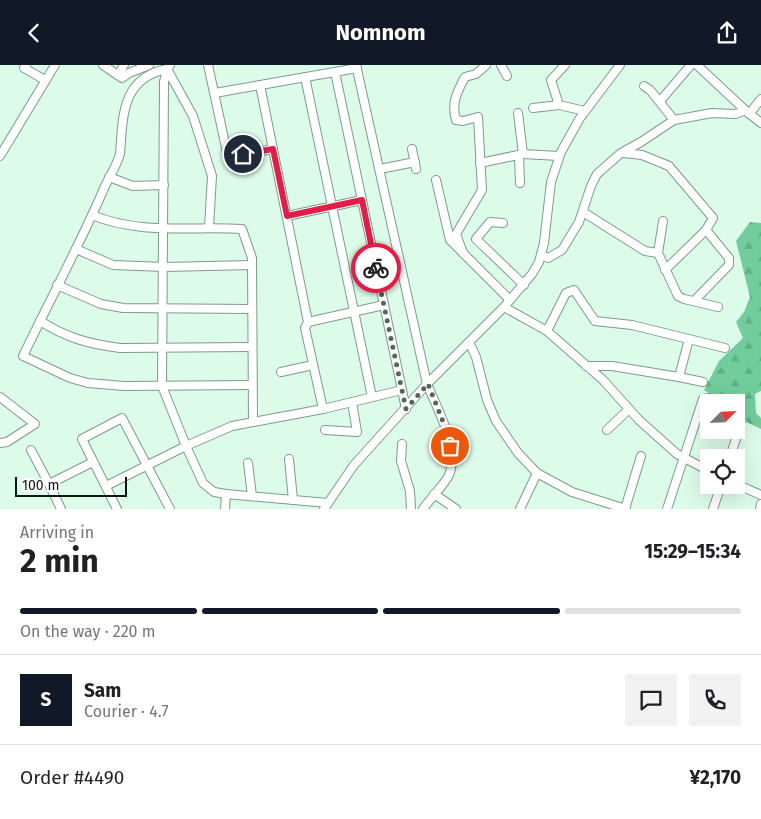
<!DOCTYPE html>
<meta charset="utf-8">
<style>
:root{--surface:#fff;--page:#f2f2f2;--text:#202124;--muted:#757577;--line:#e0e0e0;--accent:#111827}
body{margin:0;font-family:"Fira Sans",sans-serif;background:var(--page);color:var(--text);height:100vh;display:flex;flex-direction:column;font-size:19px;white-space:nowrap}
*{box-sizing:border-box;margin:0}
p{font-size:16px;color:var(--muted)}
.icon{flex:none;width:28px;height:28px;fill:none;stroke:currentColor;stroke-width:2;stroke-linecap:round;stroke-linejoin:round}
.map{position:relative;height:444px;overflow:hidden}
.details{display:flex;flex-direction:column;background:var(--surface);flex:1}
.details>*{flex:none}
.needle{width:32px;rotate:66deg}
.tools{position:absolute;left:700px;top:329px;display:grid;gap:10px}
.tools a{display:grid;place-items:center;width:45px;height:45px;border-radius:0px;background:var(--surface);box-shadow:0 5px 20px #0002;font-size:25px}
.scale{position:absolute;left:15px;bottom:12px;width:112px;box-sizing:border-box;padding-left:5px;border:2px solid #0c1711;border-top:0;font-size:14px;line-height:18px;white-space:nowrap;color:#0c1711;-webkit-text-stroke:4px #fff;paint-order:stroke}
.pin{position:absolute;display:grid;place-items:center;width:42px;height:42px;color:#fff;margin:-21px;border:2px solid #fff;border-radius:50%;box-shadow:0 1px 5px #0007}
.courier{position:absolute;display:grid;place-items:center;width:50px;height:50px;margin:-25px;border:4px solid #e11d48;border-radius:50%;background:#fff;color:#222;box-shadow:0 1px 6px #0007}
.overview em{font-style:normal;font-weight:700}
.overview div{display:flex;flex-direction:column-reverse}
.overview{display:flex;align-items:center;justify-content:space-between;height:85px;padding:0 20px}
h1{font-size:32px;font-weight:700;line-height:38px}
.bar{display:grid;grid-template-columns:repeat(4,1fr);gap:8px 5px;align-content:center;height:60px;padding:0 20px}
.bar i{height:6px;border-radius:4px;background:var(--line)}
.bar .selected{background:var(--accent)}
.bar p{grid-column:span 4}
.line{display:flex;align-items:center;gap:12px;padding:0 20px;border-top:1px solid var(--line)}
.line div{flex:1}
.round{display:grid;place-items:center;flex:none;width:52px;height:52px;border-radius:0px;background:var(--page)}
header{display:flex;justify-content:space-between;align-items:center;height:65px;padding:0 20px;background:var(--accent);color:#fff;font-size:22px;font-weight:700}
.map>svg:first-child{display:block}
.forest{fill:url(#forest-firs)}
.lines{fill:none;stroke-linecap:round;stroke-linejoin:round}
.minor-casing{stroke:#7e9b8a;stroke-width:10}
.minor{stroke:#fff;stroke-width:8}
.done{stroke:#55675c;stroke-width:5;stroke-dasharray:0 9}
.route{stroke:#e11d48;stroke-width:6}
</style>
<header><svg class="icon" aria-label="back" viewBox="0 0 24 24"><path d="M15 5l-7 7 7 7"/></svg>Nomnom<svg class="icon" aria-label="share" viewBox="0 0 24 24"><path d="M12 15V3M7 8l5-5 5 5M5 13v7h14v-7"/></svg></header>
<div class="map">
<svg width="761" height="444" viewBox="0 0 761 444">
<defs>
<pattern id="forest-firs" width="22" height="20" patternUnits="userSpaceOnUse" patternTransform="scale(1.25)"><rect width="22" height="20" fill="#72cd9c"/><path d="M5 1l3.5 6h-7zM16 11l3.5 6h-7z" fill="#62af85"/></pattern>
</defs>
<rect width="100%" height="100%" fill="#dcfbe8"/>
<polygon class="forest" points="750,157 761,158 761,326 755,329 756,348 761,353 761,364 744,356 736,349 736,338 724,337 704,325 719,296 743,273 736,257 744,247 750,232 736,176"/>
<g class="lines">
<g class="minor-casing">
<g id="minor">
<polyline points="26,0 24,3 45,15"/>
<polyline points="103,0 122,13 129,8 149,0"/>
<polyline points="170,0 167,4 164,17 162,321 186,381 203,418 214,427 226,429 328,438"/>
<polyline points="208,0 228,92 273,84"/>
<path d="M356 0 427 319C437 343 460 384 449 410 445 419 429 435 423 444"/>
<polyline points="501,0 507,11"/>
<polyline points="565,0 551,15 559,40 585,46"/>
<polyline points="697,0 745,45 761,58"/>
<path d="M167 4C121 13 123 52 120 89 116 103 107 115 102 128 78 183 49 237 23 291L70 313 88 318 124 321 252 320"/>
<polyline points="167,4 193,51 212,111 209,162"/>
<polyline points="335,7 406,344"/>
<polyline points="118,10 124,0"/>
<polyline points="305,12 372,332"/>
<polyline points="260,20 308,257 305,263 323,344"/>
<polyline points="644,21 650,25 674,55"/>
<polyline points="215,28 357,3"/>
<polyline points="660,36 691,0"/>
<polyline points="533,43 559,40"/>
<polyline points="518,48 523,89 559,91"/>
<polyline points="749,49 761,34"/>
<polyline points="412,84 416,104"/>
<polyline points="623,88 642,90 669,101 713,153 706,165 665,205"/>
<polyline points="519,90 520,118"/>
<polyline points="0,91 55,0"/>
<polyline points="480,98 523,89"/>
<polyline points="380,104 415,97"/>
<polyline points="109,112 133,121 164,120"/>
<polyline points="436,115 450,175 510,235"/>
<polyline points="583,147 645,186 658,188 678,231 684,234 718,242"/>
<path d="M92 150C140 170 192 161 242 164L252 193 253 357"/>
<polyline points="287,151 362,135"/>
<polyline points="503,158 490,157 476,174 524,220"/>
<polyline points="76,184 113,200 164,202 252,200"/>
<path d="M463 188 456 169 482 125 478 52 463 56 456 55C451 38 457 27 465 12L476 9 486 0"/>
<polyline points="658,188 663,156"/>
<polyline points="541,190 548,193 562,185 579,157 591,121 597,109 621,88 641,77 674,55 712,48 736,49 745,45"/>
<polyline points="57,220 101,239 123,243 252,244"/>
<polyline points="694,236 729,200 729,193 706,165"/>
<polyline points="504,242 547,266 603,315 639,355 677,389 709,406"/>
<path d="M40 256C67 273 89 279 120 283L252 282"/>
<polyline points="308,257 384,240"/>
<polyline points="547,266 566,228 574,225 595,256 632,260 725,283"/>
<polyline points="469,277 476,292 487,335 496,356 518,388 537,408 572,427 626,444"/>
<polyline points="586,301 612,301 679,312 689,274"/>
<polyline points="281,307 313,300"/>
<polyline points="679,312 703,317"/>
<polyline points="0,332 35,359 7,377 0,378"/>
<polyline points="325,365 357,367 352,337"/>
<polyline points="607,365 629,344"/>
<polyline points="402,379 401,396 410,426 411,444"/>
<polyline points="31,385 49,419"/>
<polyline points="730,392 740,362 736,355"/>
<polyline points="289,394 293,435"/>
<polyline points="248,398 252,431"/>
<polyline points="736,419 761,430"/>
<polyline points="106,421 186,381 232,361 323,344 402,325"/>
<polyline points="434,429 456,444"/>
<polyline points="61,444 49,419 93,397"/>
<polyline points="117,444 82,374 122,353 170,444"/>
<polyline points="225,444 226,429"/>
<polyline points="324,444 354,400 427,319 504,242 532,209 539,197 544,178 551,117 561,87 580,53 620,0"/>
<polyline points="520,444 537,408"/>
<polyline points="625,444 641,391"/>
<polyline points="667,444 703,334 709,333 713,338"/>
<polyline points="713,444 721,420"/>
<polyline points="760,444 761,439"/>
</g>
</g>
<use href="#minor" class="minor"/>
</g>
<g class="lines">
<polyline class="done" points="376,203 406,344 428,319 448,369 450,381"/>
<polyline class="route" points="243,89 273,84 287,151 362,135 376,203"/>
</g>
</svg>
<div class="tools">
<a><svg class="needle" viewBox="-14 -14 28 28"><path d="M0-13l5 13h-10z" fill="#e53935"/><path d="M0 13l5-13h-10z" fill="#757577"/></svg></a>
<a><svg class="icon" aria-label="locate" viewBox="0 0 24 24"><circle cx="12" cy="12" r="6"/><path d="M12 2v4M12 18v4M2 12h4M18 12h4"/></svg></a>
</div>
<div class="scale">100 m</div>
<div class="pin" style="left:450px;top:381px;background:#ea580c"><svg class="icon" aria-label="bag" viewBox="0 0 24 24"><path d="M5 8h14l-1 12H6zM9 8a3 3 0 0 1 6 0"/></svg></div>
<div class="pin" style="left:243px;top:89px;background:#1f2937"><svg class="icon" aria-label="home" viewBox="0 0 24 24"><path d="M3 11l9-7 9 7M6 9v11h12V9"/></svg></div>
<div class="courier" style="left:376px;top:203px"><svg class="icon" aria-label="bike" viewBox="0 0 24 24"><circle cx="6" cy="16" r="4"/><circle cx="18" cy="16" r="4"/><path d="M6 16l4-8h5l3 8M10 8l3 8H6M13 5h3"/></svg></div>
</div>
<section class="details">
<div class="overview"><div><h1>2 min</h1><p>Arriving in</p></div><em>15:29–15:34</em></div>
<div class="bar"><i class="selected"></i><i class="selected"></i><i class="selected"></i><i></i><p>On the way · 220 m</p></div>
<div class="line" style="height:90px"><b class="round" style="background:var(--accent);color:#fff">S</b><div><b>Sam</b><p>Courier · 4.7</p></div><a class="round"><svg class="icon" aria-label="chat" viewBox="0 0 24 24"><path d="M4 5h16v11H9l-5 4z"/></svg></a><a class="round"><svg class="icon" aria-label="phone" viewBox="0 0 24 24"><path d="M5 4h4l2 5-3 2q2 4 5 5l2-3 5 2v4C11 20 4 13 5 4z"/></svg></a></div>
<div class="line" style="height:65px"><div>Order #4490</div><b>¥2,170</b></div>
</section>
